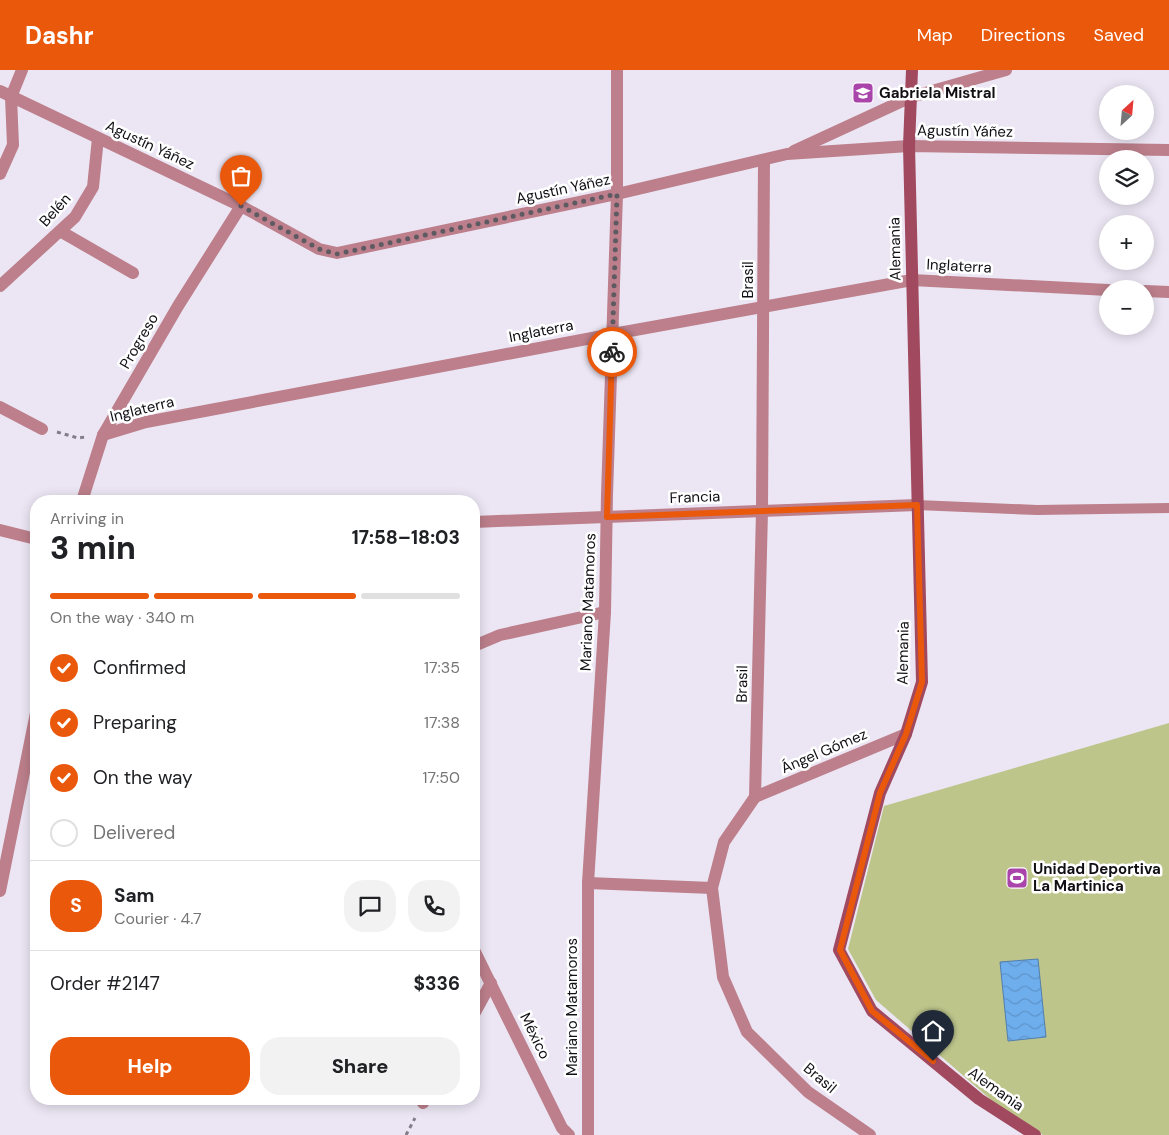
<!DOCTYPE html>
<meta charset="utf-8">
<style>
:root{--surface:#fff;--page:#f2f2f2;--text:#202124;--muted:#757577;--line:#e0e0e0;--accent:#ea580c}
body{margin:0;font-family:"DM Sans",sans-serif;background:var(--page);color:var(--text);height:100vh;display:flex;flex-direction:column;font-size:19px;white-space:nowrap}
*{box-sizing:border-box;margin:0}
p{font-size:16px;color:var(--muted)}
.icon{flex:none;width:28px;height:28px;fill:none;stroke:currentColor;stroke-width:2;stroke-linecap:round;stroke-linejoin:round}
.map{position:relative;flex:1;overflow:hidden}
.drawer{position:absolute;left:30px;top:425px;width:450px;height:610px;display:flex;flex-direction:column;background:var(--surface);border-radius:20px;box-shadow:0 2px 12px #0003}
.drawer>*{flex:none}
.needle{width:32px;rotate:26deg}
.fabs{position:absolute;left:1099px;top:15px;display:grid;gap:10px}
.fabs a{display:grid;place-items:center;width:55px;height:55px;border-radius:50%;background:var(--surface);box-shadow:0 2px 12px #0003;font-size:25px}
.pin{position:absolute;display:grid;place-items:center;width:42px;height:42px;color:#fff;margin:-51px -21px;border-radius:50% 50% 50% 0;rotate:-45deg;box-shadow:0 0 5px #0007}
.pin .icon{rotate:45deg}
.courier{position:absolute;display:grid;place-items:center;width:50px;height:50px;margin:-25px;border:4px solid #ea580c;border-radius:50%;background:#fff;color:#222;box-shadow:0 1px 6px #0007}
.summary em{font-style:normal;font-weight:800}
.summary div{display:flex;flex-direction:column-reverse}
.summary{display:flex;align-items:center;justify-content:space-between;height:85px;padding:0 20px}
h1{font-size:32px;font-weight:800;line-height:38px}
.bar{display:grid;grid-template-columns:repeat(4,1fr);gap:8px 5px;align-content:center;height:60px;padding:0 20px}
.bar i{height:6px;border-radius:4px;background:var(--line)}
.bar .on{background:var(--accent)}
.bar p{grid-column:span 4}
.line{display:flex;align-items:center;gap:12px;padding:0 20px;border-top:1px solid var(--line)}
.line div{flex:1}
.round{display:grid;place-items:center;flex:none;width:52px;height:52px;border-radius:20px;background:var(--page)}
ol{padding:0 20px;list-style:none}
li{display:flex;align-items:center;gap:15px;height:55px}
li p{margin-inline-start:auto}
li .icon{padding:5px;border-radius:50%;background:var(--accent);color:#fff;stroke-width:4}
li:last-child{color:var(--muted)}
li i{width:28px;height:28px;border:2px solid var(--line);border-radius:50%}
.action{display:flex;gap:10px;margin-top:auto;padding:10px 20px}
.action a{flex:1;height:58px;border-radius:20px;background:var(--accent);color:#fff;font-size:20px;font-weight:800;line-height:58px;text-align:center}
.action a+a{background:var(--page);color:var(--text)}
header{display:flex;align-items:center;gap:30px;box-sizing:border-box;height:70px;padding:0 25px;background:var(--accent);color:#fff}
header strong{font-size:24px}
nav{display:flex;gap:28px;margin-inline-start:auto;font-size:18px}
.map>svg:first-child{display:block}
.pitch{fill:#bdc58b}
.water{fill:url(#water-waves);stroke:#527eac}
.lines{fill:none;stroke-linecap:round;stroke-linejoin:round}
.path{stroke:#817d86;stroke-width:3;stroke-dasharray:4 4;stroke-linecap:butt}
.lane{stroke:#bc7f8b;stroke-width:10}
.street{stroke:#bc7f8b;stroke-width:12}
.secondary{stroke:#a1495f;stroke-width:12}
.done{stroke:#5e5a62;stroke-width:5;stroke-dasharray:0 9}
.route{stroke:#ea580c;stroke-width:6}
.labels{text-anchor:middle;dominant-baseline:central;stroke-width:5;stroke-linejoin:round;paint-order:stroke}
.poi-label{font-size:15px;font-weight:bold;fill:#110f14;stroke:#fff;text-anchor:start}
.street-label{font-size:15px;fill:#110f14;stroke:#fff}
</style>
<header>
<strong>Dashr</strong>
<nav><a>Map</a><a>Directions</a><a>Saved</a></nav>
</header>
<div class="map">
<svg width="1169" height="1065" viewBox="0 0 1169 1065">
<defs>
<pattern id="water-waves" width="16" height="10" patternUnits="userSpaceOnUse" patternTransform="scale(1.25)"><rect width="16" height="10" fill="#6eaeed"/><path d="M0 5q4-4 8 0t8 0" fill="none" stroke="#5e94ca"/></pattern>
</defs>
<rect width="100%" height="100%" fill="#ece6f4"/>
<polygon class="pitch" points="1169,653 1169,1065 1043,1065 1004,1041 876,930 848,879 884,736"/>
<polygon class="water" points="1038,889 1046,967 1008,971 1000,892"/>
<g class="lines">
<g class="path">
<polyline points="57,362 78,368 85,367"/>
<polyline points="406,1065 415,1048"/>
</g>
<polyline class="lane" points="917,435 1037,440 1169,438"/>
<g class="street">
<polyline points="0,21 241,136 319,179 337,183 617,124 787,84 909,76 1169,80"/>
<polyline points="794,81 911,27 1006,0"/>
<polyline points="764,90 762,441 755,727 724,772 712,818 723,907 747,962 808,1022 870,1065"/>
<polyline points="0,104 13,75 11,27 22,0"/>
<polyline points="60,161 133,203"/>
<polyline points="0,216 75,147 93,117 98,68"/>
<polyline points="1145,221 1169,222"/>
<polyline points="0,337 42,359"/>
<polyline points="103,365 146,352 613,264 912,210 1108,220"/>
<polyline points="82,431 103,365 178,236 241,136"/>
<polyline points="474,452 917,435"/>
<polyline points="0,460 36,469"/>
<polyline points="474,576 500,565 605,542"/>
<polyline points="755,727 906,664"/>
<polyline points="588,813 712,818"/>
<polyline points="0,821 36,643"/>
<polyline points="474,880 562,1058 569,1065"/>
<polyline points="474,944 491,913"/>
<polyline points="421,1029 423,1033"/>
<polyline points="588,1065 588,813 605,542 607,425 617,124 617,0"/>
</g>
<polyline class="secondary" points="912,0 909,76 922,612 906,664 880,723 839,880 872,941 979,1029 1035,1065"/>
</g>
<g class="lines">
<polyline class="done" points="241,136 319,179 337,184 617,124 612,282"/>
<polyline class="route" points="612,282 607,447 917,435 922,612 906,664 880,723 840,880 872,941 933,991"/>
</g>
<defs>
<g id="school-square" transform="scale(1.125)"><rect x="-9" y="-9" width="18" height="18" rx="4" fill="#a844aa" stroke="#fff"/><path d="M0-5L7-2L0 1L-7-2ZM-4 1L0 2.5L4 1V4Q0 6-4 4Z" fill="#fff"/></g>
<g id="stadium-square" transform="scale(1.125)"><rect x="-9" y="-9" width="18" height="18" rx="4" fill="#a844aa" stroke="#fff"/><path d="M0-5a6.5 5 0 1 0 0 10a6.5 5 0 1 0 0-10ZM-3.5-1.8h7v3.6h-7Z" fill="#fff"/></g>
</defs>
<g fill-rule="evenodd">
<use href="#school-square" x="863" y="23"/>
<use href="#stadium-square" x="1017" y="808"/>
</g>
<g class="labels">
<g class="poi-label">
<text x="879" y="23">Gabriela Mistral</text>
<text x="1033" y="799">Unidad Deportiva<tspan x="1033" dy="17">La Martinica</tspan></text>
</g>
<g class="street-label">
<text transform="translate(965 61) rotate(1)">Agustín Yáñez</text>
<text transform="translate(150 75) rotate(25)">Agustín Yáñez</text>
<text transform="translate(563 119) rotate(-12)">Agustín Yáñez</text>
<text transform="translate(55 140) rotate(-48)">Belén</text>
<text transform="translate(895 179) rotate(-91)">Alemania</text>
<text transform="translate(959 196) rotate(3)">Inglaterra</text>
<text transform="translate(748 210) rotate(-90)">Brasil</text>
<text transform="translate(541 261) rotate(-11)">Inglaterra</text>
<text transform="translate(139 271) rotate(-60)">Progreso</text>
<text transform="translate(142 339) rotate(-14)">Inglaterra</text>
<text transform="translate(695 427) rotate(-2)">Francia</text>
<text transform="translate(588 532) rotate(-88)">Mariano Matamoros</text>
<text transform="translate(903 583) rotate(-89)">Alemania</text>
<text transform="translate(742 614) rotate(-89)">Brasil</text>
<text transform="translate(824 681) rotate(-23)">Ángel Gómez</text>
<text transform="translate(572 937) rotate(-90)">Mariano Matamoros</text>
<text transform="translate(535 966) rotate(64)">México</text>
<text transform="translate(820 1008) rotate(40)">Brasil</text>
<text transform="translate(996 1019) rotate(35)">Alemania</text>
</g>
</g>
</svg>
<div class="fabs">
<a><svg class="needle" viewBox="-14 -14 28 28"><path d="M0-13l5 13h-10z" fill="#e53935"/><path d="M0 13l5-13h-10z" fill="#757577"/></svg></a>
<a><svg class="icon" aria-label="layers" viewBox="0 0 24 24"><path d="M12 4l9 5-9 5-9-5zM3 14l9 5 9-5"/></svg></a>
<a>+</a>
<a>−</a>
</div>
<div class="pin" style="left:241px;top:136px;background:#ea580c"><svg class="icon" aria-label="bag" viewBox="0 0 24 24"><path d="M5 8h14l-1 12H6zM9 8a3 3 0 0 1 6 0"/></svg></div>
<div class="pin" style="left:933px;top:991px;background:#1f2937"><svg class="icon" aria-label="home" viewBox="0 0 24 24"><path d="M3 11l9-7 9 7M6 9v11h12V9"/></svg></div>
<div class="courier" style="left:612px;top:282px"><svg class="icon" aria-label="bike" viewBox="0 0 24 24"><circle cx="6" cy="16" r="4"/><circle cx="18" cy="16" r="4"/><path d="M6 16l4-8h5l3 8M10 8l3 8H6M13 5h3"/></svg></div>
<section class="drawer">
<div class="summary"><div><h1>3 min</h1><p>Arriving in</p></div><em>17:58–18:03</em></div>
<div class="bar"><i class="on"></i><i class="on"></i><i class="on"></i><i></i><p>On the way · 340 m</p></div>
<ol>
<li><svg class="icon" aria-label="check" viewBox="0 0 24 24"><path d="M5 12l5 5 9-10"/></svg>Confirmed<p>17:35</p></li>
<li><svg class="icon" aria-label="check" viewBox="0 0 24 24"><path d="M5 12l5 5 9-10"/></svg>Preparing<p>17:38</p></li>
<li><svg class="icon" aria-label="check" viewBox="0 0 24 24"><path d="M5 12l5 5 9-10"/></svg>On the way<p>17:50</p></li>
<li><i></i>Delivered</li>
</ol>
<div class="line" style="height:90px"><b class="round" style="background:var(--accent);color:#fff">S</b><div><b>Sam</b><p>Courier · 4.7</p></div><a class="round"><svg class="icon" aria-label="chat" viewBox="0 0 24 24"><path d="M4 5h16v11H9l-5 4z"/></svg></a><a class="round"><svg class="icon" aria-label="phone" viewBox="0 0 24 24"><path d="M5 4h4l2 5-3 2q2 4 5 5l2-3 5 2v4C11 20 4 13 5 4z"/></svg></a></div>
<div class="line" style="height:65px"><div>Order #2147</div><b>$336</b></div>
<div class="action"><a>Help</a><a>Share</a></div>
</section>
</div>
